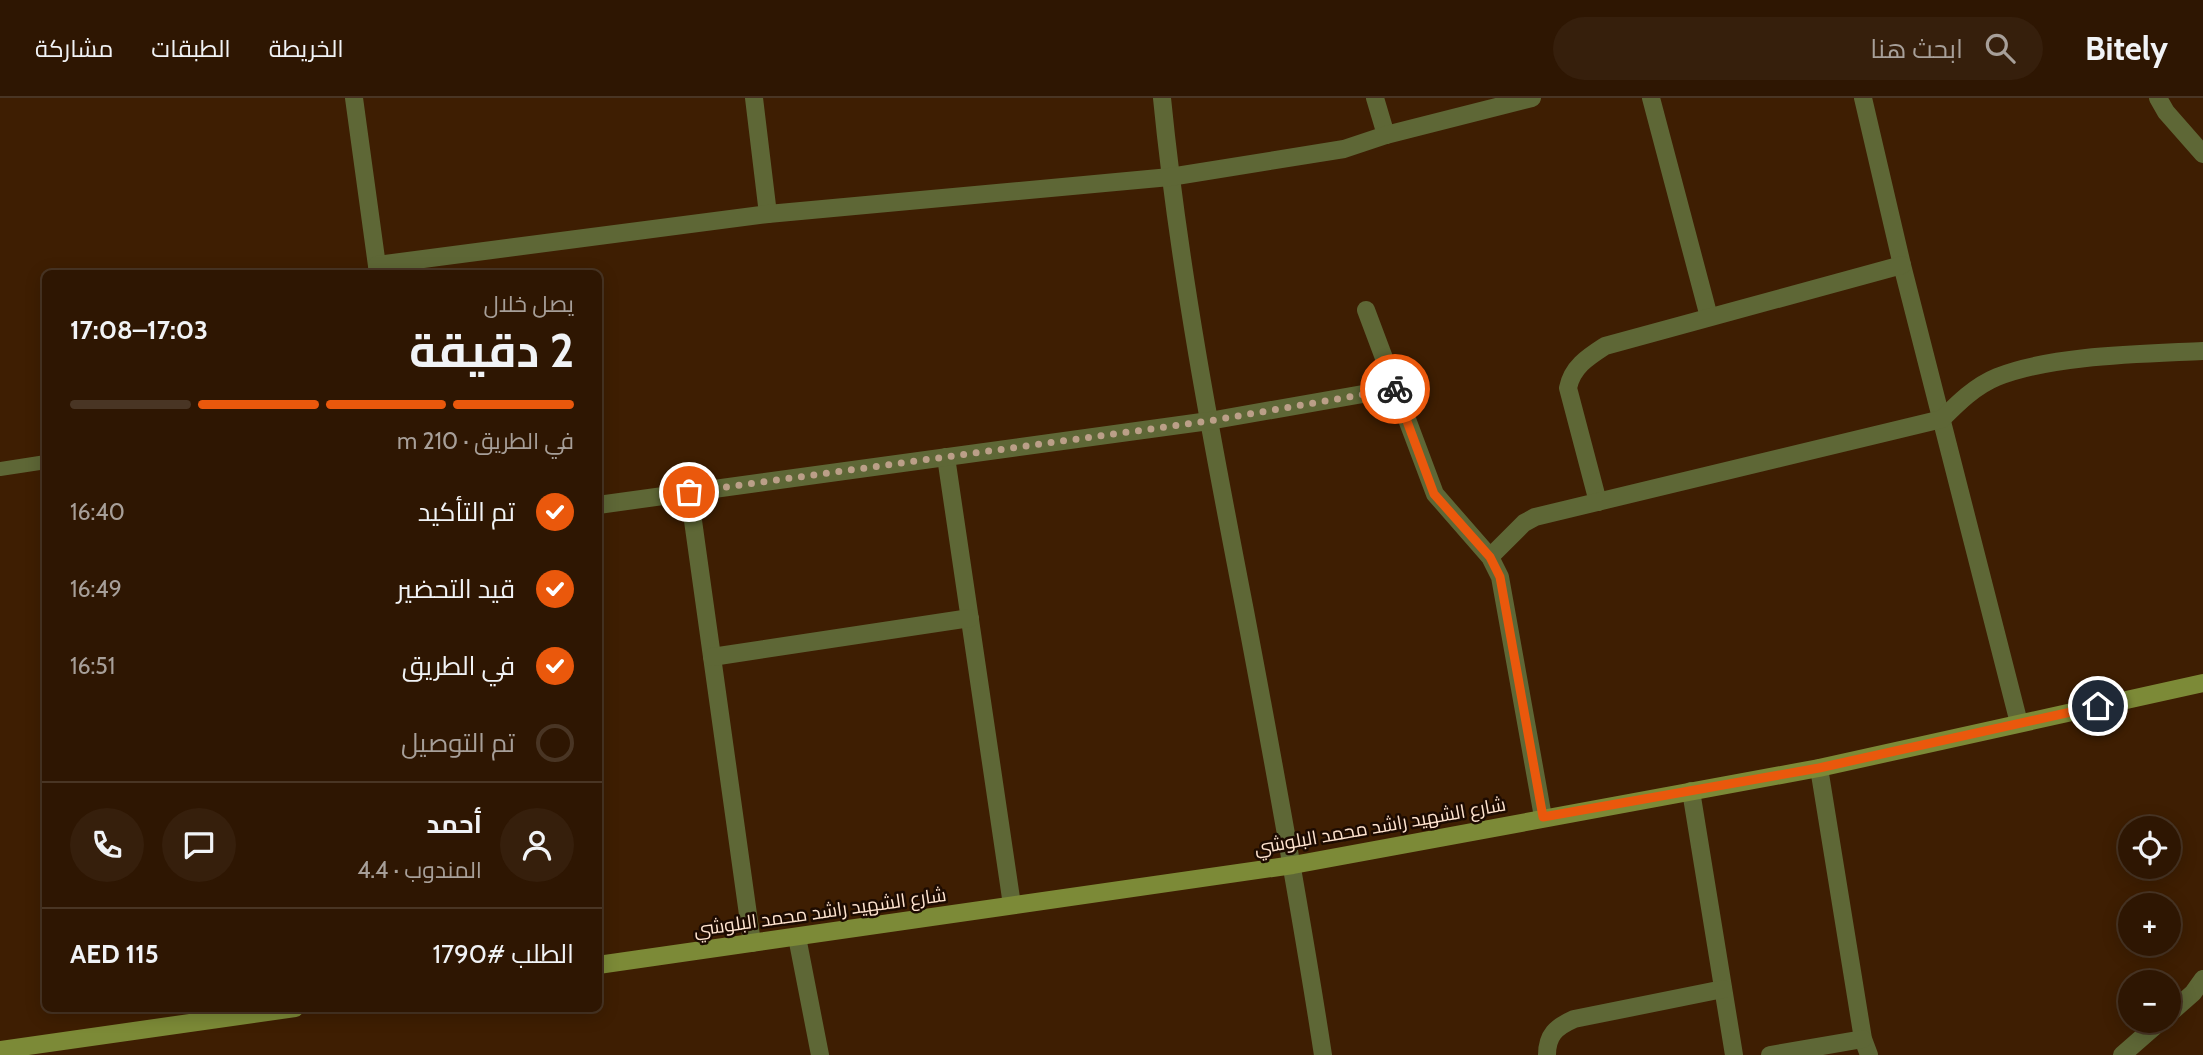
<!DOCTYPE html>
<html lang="ar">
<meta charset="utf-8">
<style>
:root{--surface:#2e1602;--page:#361f0c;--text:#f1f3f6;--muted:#a79f99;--line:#493524;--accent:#ea580c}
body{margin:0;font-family:Cabin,Cairo,sans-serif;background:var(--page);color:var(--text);direction:rtl;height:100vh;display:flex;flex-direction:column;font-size:26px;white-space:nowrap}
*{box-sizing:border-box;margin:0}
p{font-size:23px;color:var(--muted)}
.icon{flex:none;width:38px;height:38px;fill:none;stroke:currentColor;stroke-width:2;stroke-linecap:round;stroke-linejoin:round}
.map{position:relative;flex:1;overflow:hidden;direction:ltr}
.side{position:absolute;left:42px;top:172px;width:560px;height:742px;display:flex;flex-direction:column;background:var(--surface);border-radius:10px;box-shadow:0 4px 18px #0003,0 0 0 2px var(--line);direction:rtl}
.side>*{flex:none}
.controls{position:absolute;left:2118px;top:718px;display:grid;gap:14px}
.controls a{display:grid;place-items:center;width:63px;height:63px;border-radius:50%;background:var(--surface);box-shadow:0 4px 18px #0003,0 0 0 2px var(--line);font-size:35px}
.pin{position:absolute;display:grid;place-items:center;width:60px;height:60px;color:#fff;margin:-30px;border:4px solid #fff;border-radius:50%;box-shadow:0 2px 7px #0007}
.courier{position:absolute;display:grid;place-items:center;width:70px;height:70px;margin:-35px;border:5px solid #ea580c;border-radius:50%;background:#fff;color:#222;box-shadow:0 2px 9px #0007}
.summary em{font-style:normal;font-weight:700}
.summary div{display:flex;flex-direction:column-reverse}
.summary{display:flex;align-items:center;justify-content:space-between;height:119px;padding:0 28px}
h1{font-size:46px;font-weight:700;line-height:52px}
.bar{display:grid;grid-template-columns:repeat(4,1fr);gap:10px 7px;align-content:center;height:84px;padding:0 28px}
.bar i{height:9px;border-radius:5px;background:var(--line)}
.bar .selected{background:var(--accent)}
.bar p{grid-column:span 4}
.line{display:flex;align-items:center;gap:18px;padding:0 28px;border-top:2px solid var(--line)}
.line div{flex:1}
.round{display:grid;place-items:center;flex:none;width:74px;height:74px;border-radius:37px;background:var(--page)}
ol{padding:0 28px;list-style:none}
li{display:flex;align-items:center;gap:21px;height:77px}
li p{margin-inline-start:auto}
li .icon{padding:7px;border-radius:50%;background:var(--accent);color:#fff;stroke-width:4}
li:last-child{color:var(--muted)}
li i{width:38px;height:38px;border:4px solid var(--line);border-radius:50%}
header{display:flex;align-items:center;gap:42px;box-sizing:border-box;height:98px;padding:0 35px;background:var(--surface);border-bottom:2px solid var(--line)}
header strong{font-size:33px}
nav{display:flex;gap:38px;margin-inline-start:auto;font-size:24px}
.search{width:490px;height:63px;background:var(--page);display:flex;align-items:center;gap:18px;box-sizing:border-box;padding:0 24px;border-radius:38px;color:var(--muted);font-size:26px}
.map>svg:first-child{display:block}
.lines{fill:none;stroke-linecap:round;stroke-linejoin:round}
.lane{stroke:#5e6736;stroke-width:14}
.street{stroke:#5e6736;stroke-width:18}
.secondary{stroke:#7c8a37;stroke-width:18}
.done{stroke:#bb9f88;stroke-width:7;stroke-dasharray:0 12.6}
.route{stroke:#ea580c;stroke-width:9}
.labels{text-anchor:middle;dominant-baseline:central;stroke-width:5;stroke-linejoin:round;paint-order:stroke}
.street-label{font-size:19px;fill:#ffe4d0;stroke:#1d0b01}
</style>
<header>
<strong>Bitely</strong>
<div class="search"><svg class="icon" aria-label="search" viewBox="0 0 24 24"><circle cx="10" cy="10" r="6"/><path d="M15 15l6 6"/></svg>ابحث هنا</div>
<nav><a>الخريطة</a><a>الطبقات</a><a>مشاركة</a></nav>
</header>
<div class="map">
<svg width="2203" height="957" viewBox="0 0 2203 957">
<rect width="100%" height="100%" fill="#3e1e02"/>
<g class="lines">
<polyline class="lane" points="0,371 46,364"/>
<g class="street">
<polyline points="354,0 378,175"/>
<polyline points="754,0 768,116"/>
<path d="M1162 0C1179 172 1212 343 1245 513 1273 661 1300 808 1323 957"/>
<polyline points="1375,0 1386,37"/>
<polyline points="1651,0 1709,219"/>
<polyline points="1863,0 1902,167 2019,625"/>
<polyline points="2158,0 2166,14 2203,56"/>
<polyline points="377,167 768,116 1170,79 1344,51 1386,37 1532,0"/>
<polyline points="1366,212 1435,396 1490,459 1500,479 1543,719"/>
<polyline points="946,359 1012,807"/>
<polyline points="689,394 752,845"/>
<path d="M1598 404 1568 290C1572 269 1588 259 1605 248L1902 167"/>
<polyline points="598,407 1209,323 1397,290"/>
<path d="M1490 459 1524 425 1535 419 1942 321C1958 305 1975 288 1997 279 2052 257 2142 256 2203 253"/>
<polyline points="712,559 970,520"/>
<polyline points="1819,670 1863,941 1869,957"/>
<polyline points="1691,693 1734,957"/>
<polyline points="797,839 820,957"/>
<polyline points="2168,917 2193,895 2203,881"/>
<path d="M1547 957C1547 937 1556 929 1574 921L1723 891"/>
<polyline points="1770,957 1863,941"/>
<polyline points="2122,957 2162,922"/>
</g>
<g class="secondary">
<polyline points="598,867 1293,767 1819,670 2203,585"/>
<polyline points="0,952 295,910"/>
</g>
</g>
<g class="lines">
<polyline class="done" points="689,394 1209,323 1395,291"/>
<polyline class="route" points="1395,291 1434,396 1490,459 1500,479 1543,719 1819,670 2098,608"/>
</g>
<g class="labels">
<g class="street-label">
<text transform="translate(1380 728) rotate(-10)">شارع الشهيد راشد محمد البلوشي</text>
<text transform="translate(820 814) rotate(-8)">شارع الشهيد راشد محمد البلوشي</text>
</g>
</g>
</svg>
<div class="controls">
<a><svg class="icon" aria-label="locate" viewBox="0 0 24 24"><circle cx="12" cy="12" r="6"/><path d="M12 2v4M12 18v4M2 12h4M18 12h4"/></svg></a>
<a>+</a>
<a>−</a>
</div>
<div class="pin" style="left:689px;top:394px;background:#ea580c"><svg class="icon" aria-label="bag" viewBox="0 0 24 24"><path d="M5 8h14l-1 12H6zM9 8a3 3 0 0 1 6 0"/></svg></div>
<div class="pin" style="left:2098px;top:608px;background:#1f2937"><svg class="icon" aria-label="home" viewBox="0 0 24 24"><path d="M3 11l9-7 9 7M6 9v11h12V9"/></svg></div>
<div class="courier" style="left:1395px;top:291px"><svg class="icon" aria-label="bike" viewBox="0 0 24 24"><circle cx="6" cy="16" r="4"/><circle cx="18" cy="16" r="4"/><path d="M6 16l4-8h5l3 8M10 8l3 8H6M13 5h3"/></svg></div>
<section class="side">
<div class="summary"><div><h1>2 دقيقة</h1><p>يصل خلال</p></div><em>17:03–17:08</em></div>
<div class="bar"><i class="selected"></i><i class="selected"></i><i class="selected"></i><i></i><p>في الطريق · 210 m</p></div>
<ol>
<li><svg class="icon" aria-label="check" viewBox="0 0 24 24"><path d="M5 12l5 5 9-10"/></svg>تم التأكيد<p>16:40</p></li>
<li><svg class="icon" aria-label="check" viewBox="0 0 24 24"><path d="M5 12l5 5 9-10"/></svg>قيد التحضير<p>16:49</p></li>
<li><svg class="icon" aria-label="check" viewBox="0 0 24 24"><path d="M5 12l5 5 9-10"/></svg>في الطريق<p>16:51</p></li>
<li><i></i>تم التوصيل</li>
</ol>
<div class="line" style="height:126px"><a class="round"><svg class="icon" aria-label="person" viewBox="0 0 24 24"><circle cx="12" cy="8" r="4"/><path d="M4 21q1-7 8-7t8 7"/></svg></a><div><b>أحمد</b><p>المندوب · 4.4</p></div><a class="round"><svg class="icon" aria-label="chat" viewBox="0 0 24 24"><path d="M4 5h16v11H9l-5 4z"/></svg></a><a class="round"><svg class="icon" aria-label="phone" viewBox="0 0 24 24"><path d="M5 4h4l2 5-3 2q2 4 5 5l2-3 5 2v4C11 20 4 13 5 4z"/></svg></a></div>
<div class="line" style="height:91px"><div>الطلب #1790</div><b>AED 115</b></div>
</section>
</div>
